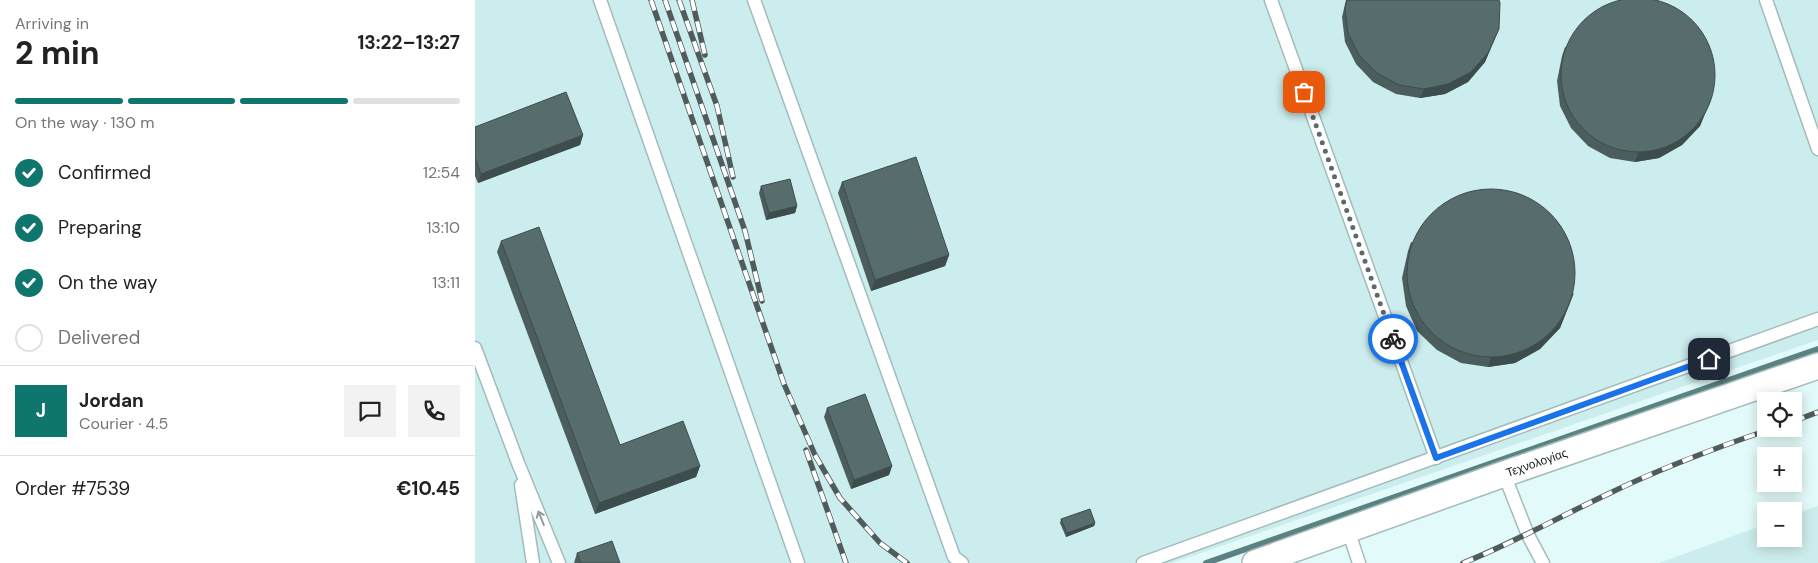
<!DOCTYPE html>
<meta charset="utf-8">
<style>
:root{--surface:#fff;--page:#f2f2f2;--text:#222;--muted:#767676;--line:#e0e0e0;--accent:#0f766e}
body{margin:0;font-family:"DM Sans",sans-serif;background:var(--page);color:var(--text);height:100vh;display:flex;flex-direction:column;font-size:19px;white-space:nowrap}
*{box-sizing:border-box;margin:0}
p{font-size:16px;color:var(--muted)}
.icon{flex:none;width:28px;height:28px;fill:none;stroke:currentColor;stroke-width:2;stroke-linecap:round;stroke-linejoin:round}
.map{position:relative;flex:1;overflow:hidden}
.panel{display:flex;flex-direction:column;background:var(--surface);width:475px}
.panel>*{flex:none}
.controls{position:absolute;left:1282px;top:392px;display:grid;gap:10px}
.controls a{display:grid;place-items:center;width:45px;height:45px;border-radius:0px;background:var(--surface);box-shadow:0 2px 12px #0003;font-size:25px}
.pin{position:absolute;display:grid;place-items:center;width:42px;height:42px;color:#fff;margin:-21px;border-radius:10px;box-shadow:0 2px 8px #0006}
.courier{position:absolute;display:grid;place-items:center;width:50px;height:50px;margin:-25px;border:4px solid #1a73e8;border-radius:50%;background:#fff;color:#222;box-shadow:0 1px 6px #0007}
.head em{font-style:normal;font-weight:700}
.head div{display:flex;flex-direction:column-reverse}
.head{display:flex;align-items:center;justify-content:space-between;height:85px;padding:0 15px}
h1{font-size:32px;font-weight:700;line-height:38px}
.bar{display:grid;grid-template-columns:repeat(4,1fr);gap:8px 5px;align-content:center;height:60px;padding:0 15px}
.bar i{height:6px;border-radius:4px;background:var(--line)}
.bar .selected{background:var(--accent)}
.bar p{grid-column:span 4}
.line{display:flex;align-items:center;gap:12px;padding:0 15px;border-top:1px solid var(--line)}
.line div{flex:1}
.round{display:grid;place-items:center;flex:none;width:52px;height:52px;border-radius:0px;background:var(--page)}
ol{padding:0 15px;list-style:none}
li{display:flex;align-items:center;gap:15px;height:55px}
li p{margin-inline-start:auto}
li .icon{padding:5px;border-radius:50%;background:var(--accent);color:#fff;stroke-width:4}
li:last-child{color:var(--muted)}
li i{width:28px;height:28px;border:2px solid var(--line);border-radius:50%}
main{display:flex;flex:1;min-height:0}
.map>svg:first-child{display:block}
.built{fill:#cceded}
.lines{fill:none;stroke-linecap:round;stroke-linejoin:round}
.stream{stroke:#5b8282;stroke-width:6}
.service-casing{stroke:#a4bbbb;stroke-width:15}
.minor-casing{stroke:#a4bbbb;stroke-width:28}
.service{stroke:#fff;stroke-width:12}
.minor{stroke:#fff;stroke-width:25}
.rail-casing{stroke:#505c5c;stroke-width:5.5}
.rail{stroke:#fff;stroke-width:4;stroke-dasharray:11;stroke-linecap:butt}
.wall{fill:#4b5d5d}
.shaded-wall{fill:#3d4c4c}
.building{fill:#576c6c;stroke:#3d4c4c}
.oneway{stroke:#959999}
.done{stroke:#5c6a69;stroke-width:5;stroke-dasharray:0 9}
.route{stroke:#1a73e8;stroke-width:6}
.labels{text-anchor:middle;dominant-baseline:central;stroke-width:5;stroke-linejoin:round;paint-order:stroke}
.street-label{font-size:12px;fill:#141c1c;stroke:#fff}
</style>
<main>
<section class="panel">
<div class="head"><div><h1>2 min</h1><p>Arriving in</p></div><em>13:22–13:27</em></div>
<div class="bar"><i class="selected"></i><i class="selected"></i><i class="selected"></i><i></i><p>On the way · 130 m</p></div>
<ol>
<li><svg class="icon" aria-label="check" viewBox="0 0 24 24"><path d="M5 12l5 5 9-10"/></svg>Confirmed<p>12:54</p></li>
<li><svg class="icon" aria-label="check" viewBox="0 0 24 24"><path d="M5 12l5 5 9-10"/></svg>Preparing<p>13:10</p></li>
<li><svg class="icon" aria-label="check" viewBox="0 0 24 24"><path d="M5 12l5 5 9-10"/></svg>On the way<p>13:11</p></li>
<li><i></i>Delivered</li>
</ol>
<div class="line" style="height:90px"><b class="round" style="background:var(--accent);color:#fff">J</b><div><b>Jordan</b><p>Courier · 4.5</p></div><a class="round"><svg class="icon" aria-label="chat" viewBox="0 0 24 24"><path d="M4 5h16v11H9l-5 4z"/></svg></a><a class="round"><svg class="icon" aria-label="phone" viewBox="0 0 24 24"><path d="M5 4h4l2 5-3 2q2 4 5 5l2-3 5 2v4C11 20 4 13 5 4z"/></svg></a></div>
<div class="line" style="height:65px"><div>Order #7539</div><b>€10.45</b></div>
</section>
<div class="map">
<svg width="1343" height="563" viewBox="0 0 1343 563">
<rect width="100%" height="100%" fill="#e2faf9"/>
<g class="built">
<polygon points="0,0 1343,0 1343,340 697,563 0,563"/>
<polygon points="1343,506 1343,563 1184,563 1291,524 1291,539 1319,539 1319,514"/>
</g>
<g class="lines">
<polyline class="stream" points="731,563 1343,349"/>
<g class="service-casing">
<g id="service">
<polyline points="125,0 323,563"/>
<polyline points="279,0 479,557 487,563"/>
<polyline points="796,0 961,458"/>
<polyline points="1291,0 1343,149"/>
<polyline points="0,348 43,463 84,563"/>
<polyline points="1029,474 1053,535 1068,563"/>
<polyline points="46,485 58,563"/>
<polyline points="873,530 884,563"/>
<polyline points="668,563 1343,319"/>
</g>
</g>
<g class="minor-casing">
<g id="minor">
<path id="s1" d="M780 563 1029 474 1343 366"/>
</g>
</g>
<use href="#service" class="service"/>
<use href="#minor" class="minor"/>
<g class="rail-casing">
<g id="rail">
<polyline points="176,0 309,384 340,455 365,498 405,543 432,563"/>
<polyline points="190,0 270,231 287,301"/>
<polyline points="204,0 242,106 258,177"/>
<polyline points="217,0 230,55"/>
<polyline points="1319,421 1343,412"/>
<polyline points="331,450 371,563"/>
<path d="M988 563C1038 543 1084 517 1133 494 1186 468 1240 448 1296 429"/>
</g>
</g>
<use href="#rail" class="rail"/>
</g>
<g class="wall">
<polygon points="871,0 1024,0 1020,38 1010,62 993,82 970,94 945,98 921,94 898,82 881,64 870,42 867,17"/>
<polygon points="1090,47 1235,102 1225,126 1207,145 1184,158 1160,162 1135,158 1113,146 1096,128 1085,106 1082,81 1087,56"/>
<polygon points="0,127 108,135 105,145 3,183 0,176"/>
<polygon points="367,182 474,255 470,266 396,291 363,193"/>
<polygon points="286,186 322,206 320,213 291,220 284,193"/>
<polygon points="26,241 145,445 225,466 221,477 120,514 22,252"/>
<polygon points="936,242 1095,302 1085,328 1065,349 1040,363 1013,367 986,363 962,350 942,331 931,306 927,278 933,251"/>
<polygon points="352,408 417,466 414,475 376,489 349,417"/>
<polygon points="586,519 620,523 619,526 591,537 585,523"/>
<polygon points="102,553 145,563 99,563"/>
</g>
<g class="shaded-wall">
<polygon points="1024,29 1010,62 993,82 970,94 945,98 949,89"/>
<polygon points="1238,93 1225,126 1207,145 1184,158 1160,162 1163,153"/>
<polygon points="108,135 105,145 3,183 6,174"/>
<polygon points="322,206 320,213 291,220 294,213"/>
<polygon points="474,255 470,266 396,291 400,280"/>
<polygon points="1099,293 1085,328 1065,349 1040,363 1013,367 1016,358"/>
<polygon points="225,466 221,477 120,514 124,503"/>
<polygon points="417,466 414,475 376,489 379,480"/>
<polygon points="620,523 619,526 591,537 592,533"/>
</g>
<g class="building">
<circle cx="1163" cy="75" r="77"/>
<polygon points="872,0 1024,0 1025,3 1024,29 1013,53 996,72 973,84 949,89 924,85 902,73 884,55 873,33 870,8"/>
<polygon points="91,92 108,135 6,174 0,158 0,127"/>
<polygon points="441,157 474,255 400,280 367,182"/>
<polygon points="315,179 322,206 294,213 286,186"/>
<circle cx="1016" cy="273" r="84"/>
<polygon points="64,227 145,445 208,421 225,466 124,503 26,241"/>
<polygon points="390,394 417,466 379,480 352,408"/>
<polygon points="615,509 620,523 592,533 586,519"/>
<polygon points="137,541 145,563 106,563 102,553"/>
</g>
<defs><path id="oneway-shaft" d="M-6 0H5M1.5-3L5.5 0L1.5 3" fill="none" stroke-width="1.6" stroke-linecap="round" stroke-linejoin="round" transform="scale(1.25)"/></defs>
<use class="oneway" href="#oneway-shaft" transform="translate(66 518) rotate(-112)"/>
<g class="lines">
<polyline class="done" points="829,92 918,339"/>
<polyline class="route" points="918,339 961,458 1234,359"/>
</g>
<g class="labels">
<g class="street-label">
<text stroke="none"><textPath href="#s1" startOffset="299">Τεχνολογίας</textPath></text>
</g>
</g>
</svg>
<div class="controls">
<a><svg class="icon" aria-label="locate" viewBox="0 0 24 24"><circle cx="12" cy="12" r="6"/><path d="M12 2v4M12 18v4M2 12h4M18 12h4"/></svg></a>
<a>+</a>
<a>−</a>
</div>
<div class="pin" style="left:829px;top:92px;background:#ea580c"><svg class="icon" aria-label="bag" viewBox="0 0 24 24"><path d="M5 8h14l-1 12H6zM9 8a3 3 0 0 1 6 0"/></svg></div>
<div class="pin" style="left:1234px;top:359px;background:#1f2937"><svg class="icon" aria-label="home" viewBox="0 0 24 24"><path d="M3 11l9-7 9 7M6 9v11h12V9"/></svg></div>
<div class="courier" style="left:918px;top:339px"><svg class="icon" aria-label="bike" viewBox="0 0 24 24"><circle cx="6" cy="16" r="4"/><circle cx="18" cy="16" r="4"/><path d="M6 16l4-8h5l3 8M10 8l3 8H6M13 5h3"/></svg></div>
</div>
</main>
